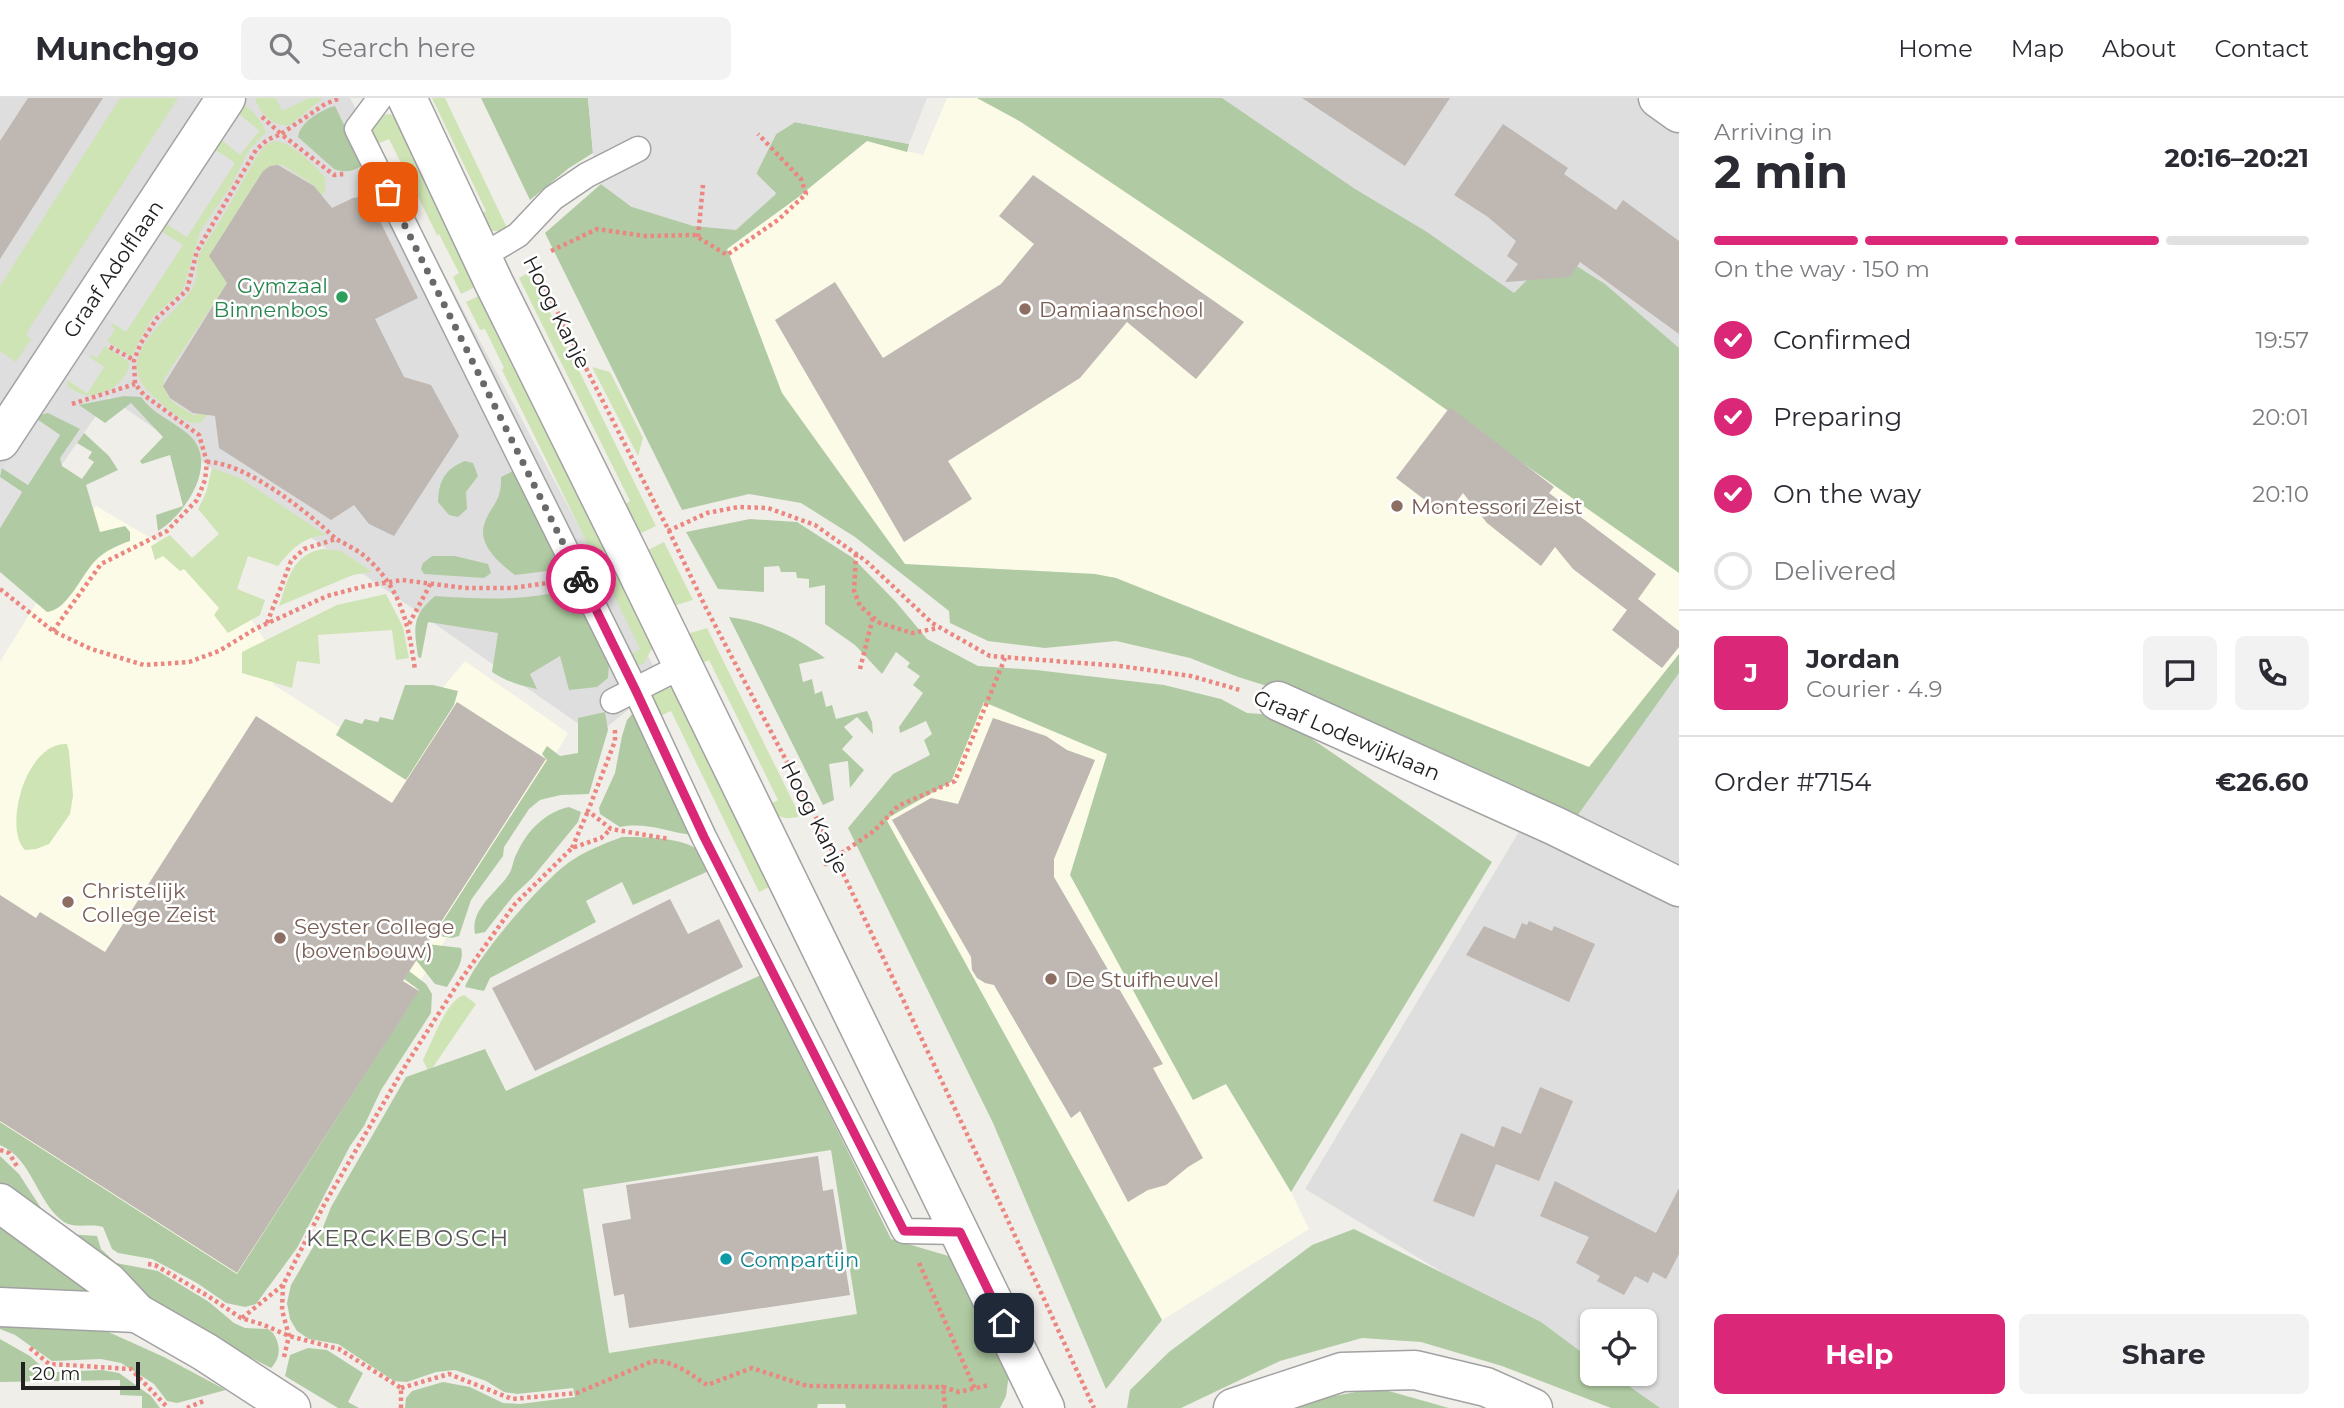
<!DOCTYPE html>
<meta charset="utf-8">
<style>
:root{--surface:#fff;--page:#f2f2f3;--text:#2b2b33;--muted:#7c7c81;--line:#e1e1e2;--accent:#db2777}
body{margin:0;font-family:Montserrat,sans-serif;background:var(--page);color:var(--text);height:100vh;display:flex;flex-direction:column;font-size:26px;white-space:nowrap}
*{box-sizing:border-box;margin:0}
p{font-size:23px;color:var(--muted)}
.icon{flex:none;width:38px;height:38px;fill:none;stroke:currentColor;stroke-width:2;stroke-linecap:round;stroke-linejoin:round}
.map{position:relative;flex:1;overflow:hidden}
.sheet{display:flex;flex-direction:column;background:var(--surface);width:665px}
.sheet>*{flex:none}
.fabs{position:absolute;left:1580px;top:1211px;display:grid;gap:14px}
.fabs a{display:grid;place-items:center;width:77px;height:77px;border-radius:10px;background:var(--surface);box-shadow:0 2px 5px #0004;font-size:35px}
.scale{position:absolute;left:21px;bottom:18px;width:119px;box-sizing:border-box;padding-left:7px;border:4px solid #212121;border-top:0;font-size:19px;line-height:24px;white-space:nowrap;color:#212121;-webkit-text-stroke:5px #fff;paint-order:stroke}
.pin{position:absolute;display:grid;place-items:center;width:60px;height:60px;color:#fff;margin:-30px;border-radius:14px;box-shadow:0 4px 10px #0006}
.courier{position:absolute;display:grid;place-items:center;width:70px;height:70px;margin:-35px;border:5px solid #db2777;border-radius:50%;background:#fff;color:#222;box-shadow:0 2px 9px #0007}
.summary em{font-style:normal;font-weight:700}
.summary div{display:flex;flex-direction:column-reverse}
.summary{display:flex;align-items:center;justify-content:space-between;height:119px;padding:0 35px}
h1{font-size:46px;font-weight:700;line-height:52px}
.bar{display:grid;grid-template-columns:repeat(4,1fr);gap:10px 7px;align-content:center;height:84px;padding:0 35px}
.bar i{height:9px;border-radius:5px;background:var(--line)}
.bar .current{background:var(--accent)}
.bar p{grid-column:span 4}
.line{display:flex;align-items:center;gap:18px;padding:0 35px;border-top:2px solid var(--line)}
.line div{flex:1}
.round{display:grid;place-items:center;flex:none;width:74px;height:74px;border-radius:10px;background:var(--page)}
ol{padding:0 35px;list-style:none}
li{display:flex;align-items:center;gap:21px;height:77px}
li p{margin-inline-start:auto}
li .icon{padding:7px;border-radius:50%;background:var(--accent);color:#fff;stroke-width:4}
li:last-child{color:var(--muted)}
li i{width:38px;height:38px;border:4px solid var(--line);border-radius:50%}
.button{display:flex;gap:14px;margin-top:auto;padding:14px 35px}
.button a{flex:1;height:80px;border-radius:10px;background:var(--accent);color:#fff;font-size:28px;font-weight:700;line-height:80px;text-align:center}
.button a+a{background:var(--page);color:var(--text)}
header{display:flex;align-items:center;gap:42px;box-sizing:border-box;height:98px;padding:0 35px;background:var(--surface);border-bottom:2px solid var(--line)}
header strong{font-size:33px}
nav{display:flex;gap:38px;margin-inline-start:auto;font-size:24px}
.search{width:490px;height:63px;background:var(--page);display:flex;align-items:center;gap:18px;box-sizing:border-box;padding:0 24px;border-radius:10px;color:var(--muted);font-size:26px}
main{display:flex;flex:1;min-height:0}
.map>svg:first-child{display:block}
.residential{fill:#dfdede}
.education{fill:#fcfbe7}
.grass{fill:#cee4b5}
.forest{fill:#b0cba3;fill-rule:evenodd}
.parking{fill:#e1e1e1}
.building{fill:#beb7b2}
.lines{fill:none;stroke-linecap:round;stroke-linejoin:round}
.service-casing{stroke:#a2a2a2;stroke-width:27}
.minor-casing{stroke:#a2a2a2;stroke-width:41}
.tertiary-casing{stroke:#a2a2a2;stroke-width:41}
.path{stroke:#eb8680;stroke-width:4.5;stroke-dasharray:3.5 3.5;stroke-linecap:butt}
.service{stroke:#fff;stroke-width:24}
.minor{stroke:#fff;stroke-width:38}
.tertiary{stroke:#fff;stroke-width:38}
.done{stroke:#696967;stroke-width:7;stroke-dasharray:0 12.6}
.route{stroke:#db2777;stroke-width:9}
.leisure-dot{fill:#2e9e5b;stroke:#fff;stroke-width:2.5}
.education-dot{fill:#8d6e63;stroke:#fff;stroke-width:2.5}
.culture-dot{fill:#0f9aa8;stroke:#fff;stroke-width:2.5}
.labels{text-anchor:middle;dominant-baseline:central;stroke-width:5;stroke-linejoin:round;paint-order:stroke}
.street-label{font-size:21px;fill:#212121;stroke:#fff}
.leisure-label{font-size:21px;fill:#27864d;stroke:#fff;text-anchor:end}
.education-label{font-size:21px;fill:#785e54;stroke:#fff;text-anchor:start}
.culture-label{font-size:21px;fill:#0d838f;stroke:#fff;text-anchor:start}
.neighbourhood-label{font-size:23px;letter-spacing:2px;fill:#545454;stroke:#fff}
</style>
<header>
<strong>Munchgo</strong>
<div class="search"><svg class="icon" aria-label="search" viewBox="0 0 24 24"><circle cx="10" cy="10" r="6"/><path d="M15 15l6 6"/></svg>Search here</div>
<nav><a>Home</a><a>Map</a><a>About</a><a>Contact</a></nav>
</header>
<main>
<div class="map">
<svg width="1679" height="1310" viewBox="0 0 1679 1310">
<rect width="100%" height="100%" fill="#f0eee9"/>
<g class="residential">
<polygon points="0,0 350,0 662,584 596,638 109,299 0,455"/>
<polygon points="1212,0 1679,0 1679,344"/>
<polygon points="1679,561 1679,1310 1628,1310 1609,1276 1645,1276 1645,1223 1592,1223 1592,1265 1305,1091 1530,715 1595,679"/>
</g>
<g class="education">
<polygon points="947,0 977,0 1021,24 1390,272 1679,475 1679,556 1589,669 1116,480 1095,476 905,466 782,295 727,151 797,100 867,43 923,57"/>
<polygon points="96,408 169,451 247,515 272,553 274,587 386,659 465,563 568,635 243,1182 0,1031 0,564"/>
<polygon points="983,604 1108,656 1071,777 1193,1002 1226,985 1291,1094 1309,1131 1162,1222 886,721 951,684"/>
</g>
<g class="grass">
<polygon points="120,0 178,0 26,236 31,241 16,264 0,253 0,188"/>
<path d="M255 0H276L282 13 309 0H323L290 27C274 30 259 15 255 0Z"/>
<path d="M432 0H445L508 132C491 136 485 131 475 119L486 113Z"/>
<path d="M242 7C253 11 262 23 266 34L249 52 232 86 200 134 183 192 152 220 131 259 107 243 115 231 111 228 113 225 126 233 182 147 156 130 162 123 187 139 234 64 209 48 217 38 259 32 235 13Z"/>
<polygon points="387,16 394,17 479,187 461,196 453,179 459,175 439,136 437,137 389,41 377,46 371,30 375,21"/>
<path d="M275 43C294 45 312 66 325 79V93L320 101 315 88 283 67H272L263 73 211 155V162L228 174 229 182 164 281C162 301 179 308 194 317L208 315 202 324 192 325C178 321 164 308 153 298 106 256 176 219 193 189 199 180 195 167 199 158 203 147 212 136 218 126 231 104 243 83 255 61L265 47Z"/>
<polygon points="530,174 656,428 633,439 620,410 630,403 519,180"/>
<polygon points="483,196 612,450 594,459 502,272 504,270 485,231 480,232 466,204"/>
<path d="M105 248 129 264C129 283 106 298 88 297 80 297 73 291 67 288L68 282 88 295 104 269 90 260 92 257 97 260Z"/>
<polygon points="592,269 610,274 643,340 638,358"/>
<path d="M212 370 240 380 326 437C302 439 292 451 278 468L248 458 237 491 265 502 260 517 228 535 214 517 219 510 184 471 180 473 163 458 155 462 151 448 170 437 192 460 219 436 198 411 206 395Z"/>
<polygon points="664,444 693,502 670,509 642,455"/>
<path d="M323 451 341 453 372 474 353 477 279 508C288 482 292 456 323 451Z"/>
<polygon points="620,466 655,546 643,566 636,568 628,558 640,551 603,475"/>
<polygon points="386,496 403,529 409,560 396,562 392,532 318,537 320,566 297,563 292,590 242,575 242,554 337,507"/>
<path d="M707 530 800 718C786 723 776 719 767 708L778 702 709 562 698 567 684 537Z"/>
<polygon points="669,588 677,588 778,785 759,794 671,613 658,619 652,598 653,594"/>
<path d="M67 646 69 653 73 698 70 716 49 746 36 751 25 752C3 731 25 644 67 646Z"/>
<path d="M464 897 476 906 429 975 423 962C431 946 447 901 464 897Z"/>
</g>
<g class="forest">
<polygon points="481,0 588,0 593,55 569,70 530,102"/>
<polygon points="977,0 1222,0 1355,91 1427,134 1514,195 1549,160 1567,162 1605,186 1679,250 1679,475 1390,272 1021,24"/>
<path d="M335 8 363 66C355 74 344 75 334 71L298 39C299 25 322 11 335 8Z"/>
<polygon points="795,24 909,46 907,54 867,43 797,100 727,151 782,295 905,466 1095,476 1116,480 1589,669 1679,556 1679,575 1570,728 1322,605 1238,579 1190,560 1116,543 1045,550 988,543 950,525 949,513 855,439 801,405 749,396 682,412 545,135 601,86 632,109 776,95 756,76 776,36"/>
<path d="M124 298 141 299C153 316 173 323 188 336 221 364 185 417 158 433L156 417 183 408 170 357 142 366 140 363 163 339 131 305 105 325 79 307Z"/>
<path d="M48 315 80 331 60 360 62 368 82 381 94 364 88 360 92 354 77 345 84 335 109 358 118 372 86 387 100 434 125 428 130 434V443C118 447 105 453 96 462 81 477 68 512 47 514L0 474V430L22 394 0 379 2 370 28 387 60 337 35 320 40 317Z"/>
<path d="M465 363 473 365 478 378 466 394 467 411 458 419 449 417 438 404C439 382 445 371 465 363Z"/>
<path d="M515 372 563 471 515 477C501 466 478 448 484 427 490 407 502 405 501 379Z"/>
<polygon points="750,421 797,424 853,460 896,504 927,541 978,568 1036,572 1164,587 1221,601 1247,615 1277,617 1492,764 1291,1094 1226,986 1193,1002 1070,777 1107,656 984,604 951,684 886,721 1162,1222 1106,1291 993,1025 848,730 893,676 930,657 924,642 932,636 926,623 900,635 899,629 923,595 913,587 920,578 907,569 910,565 896,554 882,576 855,547 825,526 825,487 809,490 809,481 797,480 796,474 781,474 779,468 764,469 764,494 718,491 686,434"/>
<polygon points="432,458 455,458 488,466 491,475 484,480 424,476 421,471 423,465"/>
<path d="M572 490 609 565 608 580 597 589 569 592 560 558 530 576 537 591C520 588 506 583 492 574L498 535 428 524 421 560 418 559C414 530 411 518 435 498 480 501 528 504 572 490Z"/>
<path d="M729 519C766 524 795 538 825 560L799 566 803 584 812 581 815 596 822 593 826 609 832 607 836 621 867 613 872 624 873 636 857 619 844 629 853 639 842 651 864 672 850 690 848 663 829 666 834 702 823 707Z"/>
<polygon points="405,587 433,587 458,593 454,607 406,682 336,637 345,621 362,626 365,621 378,624 380,619 393,622"/>
<polygon points="605,614 608,632 589,696 561,697 548,700 540,702 529,711 504,749 503,758 471,802 459,838 452,840 434,837 547,662 542,656 547,648 560,658 578,655 578,620"/>
<path d="M634 614 692 737C665 734 649 724 620 729L600 716 599 710 615 675 622 638 627 622Z"/>
<path d="M569 709 581 714 578 724 532 780 514 797 485 834 475 836C470 810 497 795 509 776 513 770 513 761 517 755 527 733 545 714 569 709Z"/>
<path d="M622 739C641 739 685 739 699 753 704 757 707 766 711 772L633 807 622 784 586 803 596 824 490 880 484 893 465 889C477 858 541 785 568 765 585 753 603 746 622 739Z"/>
<path d="M427 846 461 850C465 863 454 877 447 889L435 886 416 862Z"/>
<path d="M409 873 426 886 432 896 431 915 381 992 364 1028 350 1048 297 1150 256 1206 245 1209 226 1205 197 1185 152 1161 118 1155 112 1151 103 1129C90 1125 76 1131 64 1124 36 1104 33 1061 0 1047V1024L237 1176 419 892 404 881Z"/>
<path d="M761 877 891 1141 962 1162 1010 1269 1006 1298 1000 1310H846L845 1306H818L817 1310H405L406 1300 412 1293 443 1284 470 1289 503 1305 520 1306 575 1299 573 1290 517 1296 504 1294 486 1283 455 1272 436 1274 407 1284 394 1283 338 1246 309 1241 297 1233 290 1221 287 1205 291 1187 320 1137 331 1109 406 979 485 951 506 993ZM831 1052 857 1216 609 1255 583 1091Z"/>
<polygon points="0,1058 19,1076 50,1124 0,1089"/>
<polygon points="0,1119 99,1194 0,1198"/>
<polygon points="1354,1131 1541,1224 1592,1262 1592,1276 1612,1276 1660,1310 1611,1310 1502,1268 1421,1244 1362,1240 1280,1263 1181,1310 1127,1310 1130,1292 1169,1254 1312,1147"/>
<path d="M65 1136 97 1138 101 1151 116 1165 158 1173 209 1204 234 1225 245 1230 268 1231 273 1235C281 1247 281 1259 271 1270L222 1245 144 1198Z"/>
<polygon points="0,1222 104,1232 164,1259 226,1292 177,1305 167,1303 154,1286 121,1265 101,1261 52,1263 15,1237 0,1231"/>
<polygon points="0,1241 30,1258 41,1268 56,1274 102,1272 119,1275 151,1298 160,1310 142,1310 142,1298 120,1297 120,1282 0,1284"/>
<polygon points="308,1250 327,1252 363,1275 348,1304 359,1310 338,1310 285,1278 290,1257"/>
<polygon points="1378,1290 1449,1310 1296,1310 1323,1300"/>
</g>
<g class="parking">
<polygon points="588,0 927,0 909,46 795,24 776,36 756,75 776,96 736,132 693,128 632,109 601,86 593,55"/>
<polygon points="235,13 259,33 240,57 217,38"/>
<polygon points="209,48 235,65 187,139 162,123"/>
<polygon points="156,130 183,147 126,234 100,217"/>
<polygon points="78,252 104,269 87,295 61,278"/>
<polygon points="35,320 60,337 28,387 2,370"/>
<polygon points="0,379 22,394 0,430"/>
</g>
<g class="building">
<polygon points="28,0 103,0 0,161 0,43"/>
<polygon points="1302,0 1450,0 1405,68"/>
<polygon points="1503,26 1568,70 1564,76 1616,112 1623,102 1679,143 1679,236 1580,164 1570,179 1505,184 1518,166 1507,158 1516,143 1488,119 1454,97"/>
<polygon points="278,67 314,88 332,110 353,100 360,99 368,103 372,107 418,200 375,221 404,279 431,287 459,338 394,438 369,426 354,407 331,422 219,350 215,318 193,315 170,300 163,288 227,185 209,158 263,73 270,68"/>
<polygon points="1033,77 1244,224 1196,281 1127,224 1080,280 948,363 972,401 904,444 775,222 835,184 883,260 1001,186 1034,146 999,118"/>
<polygon points="1450,309 1554,389 1549,395 1656,476 1638,501 1679,533 1679,549 1662,570 1612,532 1627,512 1573,471 1555,449 1541,468 1487,425 1463,395 1446,418 1396,380"/>
<polygon points="457,604 546,661 403,883 419,893 237,1175 0,1023 0,797 36,820 40,814 105,854 256,618 392,705"/>
<polygon points="993,620 1046,638 1067,652 1095,662 1054,761 1054,779 1163,966 1153,970 1203,1060 1188,1069 1166,1087 1148,1092 1128,1104 1080,1013 1071,1020 994,887 985,885 977,880 972,872 971,859 892,722 931,700 958,706"/>
<polygon points="670,801 688,836 719,821 743,869 535,973 492,890"/>
<polygon points="1529,823 1552,833 1554,828 1595,846 1569,904 1466,857 1484,828 1515,841 1522,825 1527,827"/>
<polygon points="1540,989 1573,1003 1539,1083 1496,1066 1474,1119 1433,1103 1461,1035 1494,1049 1502,1028 1521,1036"/>
<polygon points="818,1058 823,1093 833,1091 850,1197 629,1230 624,1196 614,1198 602,1126 631,1121 626,1087"/>
<polygon points="1555,1083 1656,1135 1679,1090 1679,1156 1666,1181 1653,1174 1648,1185 1635,1178 1624,1197 1597,1183 1600,1178 1576,1165 1589,1139 1540,1118"/>
</g>
<g class="lines">
<g class="service-casing">
<g id="service">
<polyline points="380,0 357,31 636,593 704,739 904,1133 960,1134"/>
<polyline points="481,159 518,137 553,100 587,77 638,51"/>
<polyline points="613,603 682,568"/>
</g>
</g>
<g class="minor-casing">
<g id="minor">
<polyline points="407,0 494,185 627,453 1045,1310"/>
<polyline points="1658,0 1679,15"/>
<polyline points="0,343 226,0"/>
<polyline points="1278,603 1555,728 1679,789"/>
</g>
</g>
<g class="tertiary-casing">
<g id="tertiary">
<polyline points="0,1105 108,1184 137,1215 205,1254 291,1310"/>
<polyline points="0,1209 137,1215"/>
<polyline points="1233,1310 1342,1274 1415,1272 1486,1289 1533,1310"/>
</g>
</g>
<g class="path">
<polyline points="338,1 325,6 281,36 334,77 344,76"/>
<polyline points="698,139 703,87"/>
<polyline points="551,153 597,131 646,138 694,137 727,157 778,122 806,96 801,81 758,36"/>
<polyline points="532,164 669,433 706,510 819,725 1005,1116 1094,1310"/>
<polyline points="110,249 134,262"/>
<polyline points="72,306 135,286"/>
<path d="M207 364C245 364 309 415 336 441"/>
<polyline points="668,433 707,415 738,409 768,410 815,427 866,463 932,525 990,558 1120,568 1191,578 1240,592"/>
<polyline points="856,456 854,493 860,508 880,525 912,535 938,530"/>
<polyline points="0,491 53,533 91,551 144,567 189,564 219,553 255,531 327,498 365,488 402,482 465,490 512,490 548,485"/>
<path d="M267 525 291 463 304 451 336 441C347 447 360 453 369 462 402 493 409 529 415 572"/>
<polyline points="409,526 431,485"/>
<polyline points="53,533 101,466 167,433 197,402 205,382 207,364 199,337 144,297 135,286 134,262 141,245 157,220 187,192 197,153 256,52 267,42 281,36 260,17"/>
<polyline points="860,571 873,519"/>
<polyline points="615,632 615,643 588,713 611,731 669,741"/>
<polyline points="572,750 588,713"/>
<polyline points="824,767 874,733 898,708 955,683 1005,560"/>
<polyline points="0,1052 9,1055 18,1070"/>
<polyline points="919,1165 975,1291"/>
<polyline points="148,1166 155,1167 208,1198 241,1220 264,1227 289,1238 339,1251 401,1290 401,1310"/>
<polyline points="242,1220 283,1187"/>
<polyline points="30,1250 49,1266 131,1271 168,1310"/>
<polyline points="284,1259 289,1238 282,1212 283,1187 325,1105 407,965 457,887 515,806 572,750 601,740 611,731"/>
<path d="M401 1290 449 1276 512 1301 577 1295 653 1263C675 1263 690 1276 707 1287L752 1270 807 1288 943 1289"/>
<polyline points="187,1310 206,1302"/>
<polyline points="945,1310 943,1289 959,1294 989,1287"/>
</g>
<use href="#service" class="service"/>
<use href="#minor" class="minor"/>
<use href="#tertiary" class="tertiary"/>
</g>
<g class="lines">
<polyline class="done" points="388,94 581,481"/>
<polyline class="route" points="581,481 636,593 704,739 904,1133 960,1134 1004,1225"/>
</g>
<circle class="leisure-dot" cx="342" cy="199" r="7"/>
<g class="education-dot">
<circle cx="1025" cy="211" r="7"/>
<circle cx="1397" cy="408" r="7"/>
<circle cx="68" cy="804" r="7"/>
<circle cx="280" cy="840" r="7"/>
<circle cx="1051" cy="881" r="7"/>
</g>
<circle class="culture-dot" cx="726" cy="1161" r="7"/>
<g class="labels">
<g class="street-label">
<text transform="translate(113 171) rotate(-56)">Graaf Adolflaan</text>
<text transform="translate(557 214) rotate(63)">Hoog Kanje</text>
<text transform="translate(1347 637) rotate(23)">Graaf Lodewijklaan</text>
<text transform="translate(815 719) rotate(63)">Hoog Kanje</text>
</g>
<g class="leisure-label">
<text x="328" y="187">Gymzaal<tspan x="328" dy="24">Binnenbos</tspan></text>
</g>
<g class="education-label">
<text x="1039" y="211">Damiaanschool</text>
<text x="1411" y="408">Montessori Zeist</text>
<text x="82" y="792">Christelijk<tspan x="82" dy="24">College Zeist</tspan></text>
<text x="294" y="828">Seyster College<tspan x="294" dy="24">(bovenbouw)</tspan></text>
<text x="1065" y="881">De Stuifheuvel</text>
</g>
<g class="culture-label">
<text x="740" y="1161">Compartijn</text>
</g>
<g class="neighbourhood-label">
<text x="408" y="1140">KERCKEBOSCH</text>
</g>
</g>
</svg>
<div class="fabs">
<a><svg class="icon" aria-label="locate" viewBox="0 0 24 24"><circle cx="12" cy="12" r="6"/><path d="M12 2v4M12 18v4M2 12h4M18 12h4"/></svg></a>
</div>
<div class="scale">20 m</div>
<div class="pin" style="left:388px;top:94px;background:#ea580c"><svg class="icon" aria-label="bag" viewBox="0 0 24 24"><path d="M5 8h14l-1 12H6zM9 8a3 3 0 0 1 6 0"/></svg></div>
<div class="pin" style="left:1004px;top:1225px;background:#1f2937"><svg class="icon" aria-label="home" viewBox="0 0 24 24"><path d="M3 11l9-7 9 7M6 9v11h12V9"/></svg></div>
<div class="courier" style="left:581px;top:481px"><svg class="icon" aria-label="bike" viewBox="0 0 24 24"><circle cx="6" cy="16" r="4"/><circle cx="18" cy="16" r="4"/><path d="M6 16l4-8h5l3 8M10 8l3 8H6M13 5h3"/></svg></div>
</div>
<section class="sheet">
<div class="summary"><div><h1>2 min</h1><p>Arriving in</p></div><em>20:16–20:21</em></div>
<div class="bar"><i class="current"></i><i class="current"></i><i class="current"></i><i></i><p>On the way · 150 m</p></div>
<ol>
<li><svg class="icon" aria-label="check" viewBox="0 0 24 24"><path d="M5 12l5 5 9-10"/></svg>Confirmed<p>19:57</p></li>
<li><svg class="icon" aria-label="check" viewBox="0 0 24 24"><path d="M5 12l5 5 9-10"/></svg>Preparing<p>20:01</p></li>
<li><svg class="icon" aria-label="check" viewBox="0 0 24 24"><path d="M5 12l5 5 9-10"/></svg>On the way<p>20:10</p></li>
<li><i></i>Delivered</li>
</ol>
<div class="line" style="height:126px"><b class="round" style="background:var(--accent);color:#fff">J</b><div><b>Jordan</b><p>Courier · 4.9</p></div><a class="round"><svg class="icon" aria-label="chat" viewBox="0 0 24 24"><path d="M4 5h16v11H9l-5 4z"/></svg></a><a class="round"><svg class="icon" aria-label="phone" viewBox="0 0 24 24"><path d="M5 4h4l2 5-3 2q2 4 5 5l2-3 5 2v4C11 20 4 13 5 4z"/></svg></a></div>
<div class="line" style="height:91px"><div>Order #7154</div><b>€26.60</b></div>
<div class="button"><a>Help</a><a>Share</a></div>
</section>
</main>
